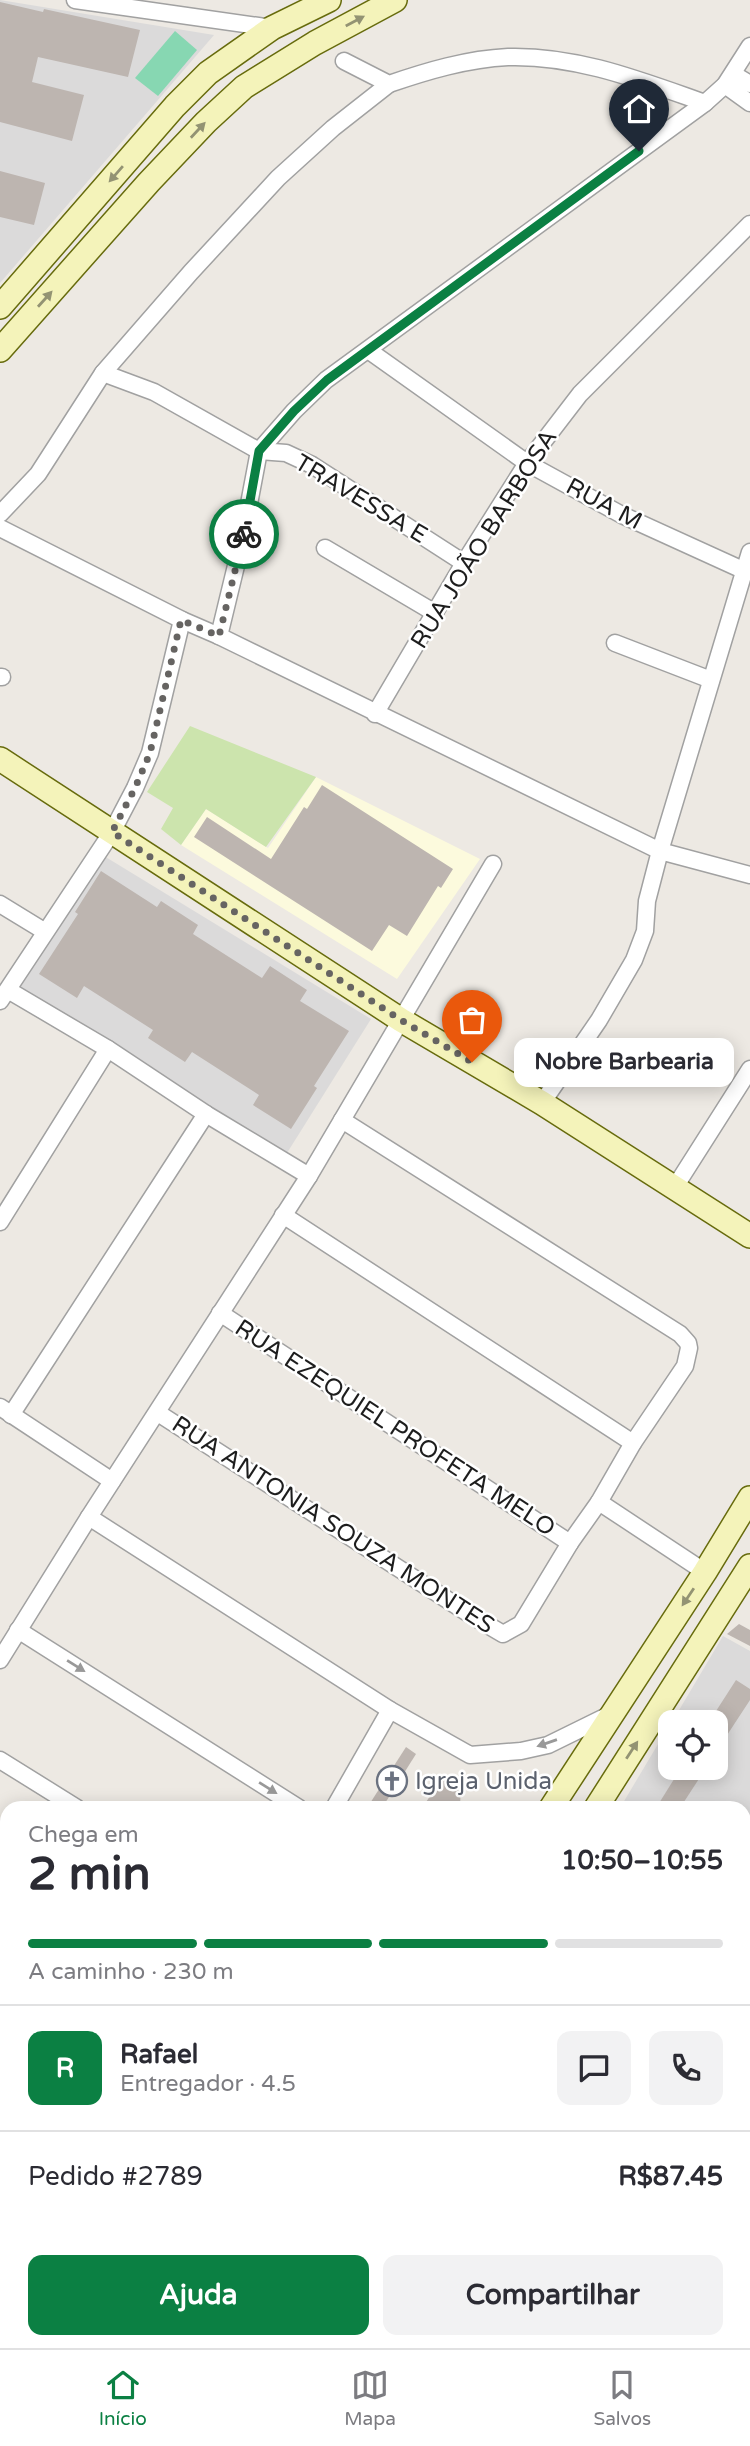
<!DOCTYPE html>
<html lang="pt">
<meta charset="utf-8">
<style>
:root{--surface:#fff;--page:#f2f2f3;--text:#2b2b33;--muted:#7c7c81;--line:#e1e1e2;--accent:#0b8043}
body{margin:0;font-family:"Varela Round",sans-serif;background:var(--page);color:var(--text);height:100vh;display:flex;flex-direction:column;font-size:26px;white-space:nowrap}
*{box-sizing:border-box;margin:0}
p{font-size:23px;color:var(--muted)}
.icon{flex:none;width:38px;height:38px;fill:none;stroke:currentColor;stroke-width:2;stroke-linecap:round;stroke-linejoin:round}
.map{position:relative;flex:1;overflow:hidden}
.side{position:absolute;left:0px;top:1801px;width:751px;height:548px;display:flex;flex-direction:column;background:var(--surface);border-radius:21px 21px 0 0;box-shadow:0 4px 18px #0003}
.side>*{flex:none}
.buttons{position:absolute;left:658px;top:1710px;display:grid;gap:14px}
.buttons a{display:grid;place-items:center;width:70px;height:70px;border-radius:14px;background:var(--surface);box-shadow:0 4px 18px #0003;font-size:35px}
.pin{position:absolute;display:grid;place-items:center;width:60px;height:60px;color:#fff;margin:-72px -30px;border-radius:50% 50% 50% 0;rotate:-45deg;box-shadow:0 0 7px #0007}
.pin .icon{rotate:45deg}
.courier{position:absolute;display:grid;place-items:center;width:70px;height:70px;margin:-35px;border:5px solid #0b8043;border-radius:50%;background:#fff;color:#222;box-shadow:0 2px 9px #0007}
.bubble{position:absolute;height:49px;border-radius:14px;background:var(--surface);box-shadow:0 4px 18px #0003;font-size:23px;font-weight:700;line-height:49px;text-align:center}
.summary em{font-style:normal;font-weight:700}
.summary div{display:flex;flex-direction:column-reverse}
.summary{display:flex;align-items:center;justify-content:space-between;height:119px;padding:0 28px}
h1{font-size:46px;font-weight:700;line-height:52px}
.bar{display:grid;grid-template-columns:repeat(4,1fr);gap:10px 7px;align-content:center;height:84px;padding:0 28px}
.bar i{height:9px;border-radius:5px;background:var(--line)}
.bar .current{background:var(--accent)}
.bar p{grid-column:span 4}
.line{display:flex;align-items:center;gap:18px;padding:0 28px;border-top:2px solid var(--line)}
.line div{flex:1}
.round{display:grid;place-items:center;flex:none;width:74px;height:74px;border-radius:14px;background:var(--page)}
.action{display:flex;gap:14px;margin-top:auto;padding:14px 28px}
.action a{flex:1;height:80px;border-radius:14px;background:var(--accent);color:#fff;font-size:28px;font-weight:700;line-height:80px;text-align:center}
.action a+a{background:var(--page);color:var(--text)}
.tabs{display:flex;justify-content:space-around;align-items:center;height:98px;border-top:2px solid var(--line);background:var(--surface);font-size:19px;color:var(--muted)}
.tabs a{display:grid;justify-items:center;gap:4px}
.tabs .current{color:var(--accent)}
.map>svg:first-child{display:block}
.residential{fill:#dbdada}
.education{fill:#fcfadd}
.grass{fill:#cce4ad}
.wetland{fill:#c1dacd}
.pitch{fill:#87d7b2}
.water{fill:#a7d0d8}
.building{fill:#bdb5b0}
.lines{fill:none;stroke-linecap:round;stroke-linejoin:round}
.lane-casing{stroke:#a1a1a1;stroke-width:11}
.street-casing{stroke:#a1a1a1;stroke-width:19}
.secondary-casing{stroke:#676b0d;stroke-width:26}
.lane{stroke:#fff;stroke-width:8}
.street{stroke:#fff;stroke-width:16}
.secondary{stroke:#f4f3ba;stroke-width:23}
.oneway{fill:#939373}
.oneway2{fill:#999}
.done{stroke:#666462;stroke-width:7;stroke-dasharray:0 12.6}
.route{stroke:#0b8043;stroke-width:9}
.labels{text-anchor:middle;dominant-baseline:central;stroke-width:5;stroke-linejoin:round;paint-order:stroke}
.street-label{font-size:24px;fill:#1d1d1d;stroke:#fff}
.worship-label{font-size:24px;fill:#5b616d;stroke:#fff;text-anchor:start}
</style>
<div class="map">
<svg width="750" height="2348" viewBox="0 0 750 2348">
<rect width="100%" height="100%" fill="#ede9e3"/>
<g class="residential">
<polygon points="0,0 214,35 0,283"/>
<polygon points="104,856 371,1019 287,1153 16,986"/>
<polygon points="723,1636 750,1651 750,1915 744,1924 744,1808 620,1808 670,1724 670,1768 716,1768 716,1722 672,1722"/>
<polygon points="278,2342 477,2342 473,2348 273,2348"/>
</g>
<polygon class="education" points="316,777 480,859 397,979 181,845 206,809 268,848"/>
<polygon class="grass" points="190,726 316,777 266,847 206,809 181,845 161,829 173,808 147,792"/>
<g class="wetland">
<polygon points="750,1930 750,2279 744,2280 744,1940"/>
<polygon points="488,2342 701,2342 698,2348 484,2348"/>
</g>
<polygon class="pitch" points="175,31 197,50 158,96 135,78"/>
<polygon class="water" points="750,2279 750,2348 698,2348 701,2342 744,2342 744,2280"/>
<g class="building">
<polygon points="0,2 43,12 44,9 140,30 128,77 38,57 32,82 84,95 72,141 0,122"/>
<polygon points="0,171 45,183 34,225 0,217"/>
<polygon points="322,785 453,869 441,888 438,886 407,936 389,925 372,951 194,837 207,817 271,859 304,807 307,809"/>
<polygon points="101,871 157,907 161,901 198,925 193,934 262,978 270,966 307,990 300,1001 349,1031 314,1086 317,1088 291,1129 253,1105 259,1095 192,1052 185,1062 148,1038 153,1030 84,986 77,998 39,974 78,914 75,912"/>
<polygon points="739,1624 750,1630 750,1646 727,1634"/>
<polygon points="736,1680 750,1689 750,1700 716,1752 716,1722 709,1722"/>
<polygon points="406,1747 416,1754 382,1808 367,1808"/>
<polygon points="681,1768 706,1768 680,1808 656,1808"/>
<polygon points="445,1774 461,1782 460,1808 422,1808"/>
</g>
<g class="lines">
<g class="lane-casing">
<polyline id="lane" points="231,2348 235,2342"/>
</g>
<g class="street-casing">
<g id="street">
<polyline points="75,0 272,28"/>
<path d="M344 61 389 84C427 71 467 59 508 57 577 55 642 81 705 103"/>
<polyline points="733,74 750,84"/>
<polyline points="725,85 750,103"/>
<polyline points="368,350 527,463 622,515 745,571"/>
<polyline points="103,373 154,392 259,451 286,453 312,465 464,563"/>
<polyline points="0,514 38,474 103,373 191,272 278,178 333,128 389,84"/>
<polyline points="0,528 182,620 219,636 660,851 750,875"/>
<polyline points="325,548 435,613"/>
<polyline points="219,636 242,541 259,451 294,411 326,380 705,103 725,85 750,46"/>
<polyline points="615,643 711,680"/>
<polyline points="0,677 2,677"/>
<polyline points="375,714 464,563 527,463 580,394 750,224"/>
<polyline points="0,904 44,931"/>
<polyline points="8,990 108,1049 206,1114 309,1176"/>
<polyline points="0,1001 112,832 135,788 150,753 182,620"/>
<polyline points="542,1103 599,1020 634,960 645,931 647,901 660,851 750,552"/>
<polyline points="675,1187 750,1069"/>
<polyline points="283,1215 633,1443"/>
<polyline points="0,1222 108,1049"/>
<polyline points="220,1313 570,1543"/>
<polyline points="0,1407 112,1481"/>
<polyline points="158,1413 474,1617 503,1634 521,1624 570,1543 599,1502 633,1443 685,1366 689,1348 688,1343 680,1334 342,1120"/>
<polyline points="11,1415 206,1114"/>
<polyline points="599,1502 705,1572"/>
<polyline points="89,1517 390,1710 470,1755 521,1751 548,1745 609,1715"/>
<polyline points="18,1630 299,1808"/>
<polyline points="0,1660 89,1517 309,1176 493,864"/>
<polyline points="0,1760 77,1808"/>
<polyline points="334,1808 390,1710"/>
<polyline points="0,1898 7,1902"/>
<polyline points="0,2035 7,2039"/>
<polyline points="0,2173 7,2178"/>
<polyline points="0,2345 7,2335"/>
</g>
</g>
<g class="secondary-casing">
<g id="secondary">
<polyline points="0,307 175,106 208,73 272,28 329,0"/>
<polyline points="0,350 149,182 206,122 244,87 315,43 395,0"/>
<polyline points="0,759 401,1020 542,1103 750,1236"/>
<polyline points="551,1808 705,1572 750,1498"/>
<polyline points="596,1808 750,1566"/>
<polyline points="0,2316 7,2320"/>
<polyline points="45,2342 56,2348"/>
<polyline points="191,2348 208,2342"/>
<polyline points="257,2348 261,2342"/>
</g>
</g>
<use href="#lane" class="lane"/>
<use href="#street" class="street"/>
<use href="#secondary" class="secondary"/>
</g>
<defs><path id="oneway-solid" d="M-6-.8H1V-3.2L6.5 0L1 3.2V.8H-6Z" transform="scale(1.75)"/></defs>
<g class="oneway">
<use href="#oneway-solid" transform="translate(355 21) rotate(-28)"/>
<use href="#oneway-solid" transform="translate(198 130) rotate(-47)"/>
<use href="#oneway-solid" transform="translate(116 174) rotate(131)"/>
<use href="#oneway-solid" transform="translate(45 299) rotate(-48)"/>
<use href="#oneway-solid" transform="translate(688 1597) rotate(124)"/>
<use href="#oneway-solid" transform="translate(632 1750) rotate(-57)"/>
</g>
<g class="oneway2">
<use href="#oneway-solid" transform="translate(76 1666) rotate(32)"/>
<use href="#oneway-solid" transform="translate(547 1743) rotate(161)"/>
<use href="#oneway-solid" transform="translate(268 1788) rotate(32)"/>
</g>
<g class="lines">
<polyline class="done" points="244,534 219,636 181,620 150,753 135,788 112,832 401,1020 472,1062"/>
<polyline class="route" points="244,534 259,451 294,411 327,380 639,151"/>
</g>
<defs>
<g id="church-ring" transform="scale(1.575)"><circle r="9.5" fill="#fff" stroke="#6b7280" stroke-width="1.5"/><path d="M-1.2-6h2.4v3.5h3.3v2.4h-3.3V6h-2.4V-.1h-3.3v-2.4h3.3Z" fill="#6b7280"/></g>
</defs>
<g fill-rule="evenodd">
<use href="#church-ring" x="392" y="1781"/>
</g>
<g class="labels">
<g class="street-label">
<text transform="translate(361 499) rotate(31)">TRAVESSA E</text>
<text transform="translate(604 504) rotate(28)">RUA M</text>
<text transform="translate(484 539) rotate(-58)">RUA JOÃO BARBOSA</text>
<text transform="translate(395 1428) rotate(33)">RUA EZEQUIEL PROFETA MELO</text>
<text transform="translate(333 1525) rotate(33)">RUA ANTONIA SOUZA MONTES</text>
</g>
<g class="worship-label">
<text x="415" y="1781">Igreja Unida</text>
</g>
</g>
</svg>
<div class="buttons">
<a><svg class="icon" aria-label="locate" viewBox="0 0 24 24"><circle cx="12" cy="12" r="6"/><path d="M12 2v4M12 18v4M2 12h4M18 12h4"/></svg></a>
</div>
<div class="pin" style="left:472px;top:1062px;background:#ea580c"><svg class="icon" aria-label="bag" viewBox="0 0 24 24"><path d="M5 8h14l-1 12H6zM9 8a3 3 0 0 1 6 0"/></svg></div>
<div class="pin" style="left:639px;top:151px;background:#1f2937"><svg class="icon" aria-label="home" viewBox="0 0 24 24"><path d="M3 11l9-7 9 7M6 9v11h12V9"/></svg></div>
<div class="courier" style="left:244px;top:534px"><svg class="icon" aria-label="bike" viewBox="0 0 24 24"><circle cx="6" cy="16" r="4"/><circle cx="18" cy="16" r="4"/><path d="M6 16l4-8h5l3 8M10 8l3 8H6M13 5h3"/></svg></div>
<div class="bubble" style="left:514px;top:1038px;width:220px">Nobre Barbearia</div>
<section class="side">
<div class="summary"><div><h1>2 min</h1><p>Chega em</p></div><em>10:50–10:55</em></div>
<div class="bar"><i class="current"></i><i class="current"></i><i class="current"></i><i></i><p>A caminho · 230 m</p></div>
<div class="line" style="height:126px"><b class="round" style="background:var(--accent);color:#fff">R</b><div><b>Rafael</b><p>Entregador · 4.5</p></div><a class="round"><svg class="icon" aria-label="chat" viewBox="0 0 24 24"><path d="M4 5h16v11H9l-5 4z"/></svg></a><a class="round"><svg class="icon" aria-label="phone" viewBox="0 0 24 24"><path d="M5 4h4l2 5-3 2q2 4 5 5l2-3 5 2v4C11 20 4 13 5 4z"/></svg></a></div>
<div class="line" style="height:91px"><div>Pedido #2789</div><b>R$87.45</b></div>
<div class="action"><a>Ajuda</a><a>Compartilhar</a></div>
</section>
</div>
<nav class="tabs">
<a class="current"><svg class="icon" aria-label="home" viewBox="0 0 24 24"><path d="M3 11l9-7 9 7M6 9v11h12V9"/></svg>Início</a>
<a><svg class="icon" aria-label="map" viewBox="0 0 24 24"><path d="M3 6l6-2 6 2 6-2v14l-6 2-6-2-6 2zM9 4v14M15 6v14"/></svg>Mapa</a>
<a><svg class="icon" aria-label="saved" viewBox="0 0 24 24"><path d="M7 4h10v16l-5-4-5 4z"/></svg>Salvos</a>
</nav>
